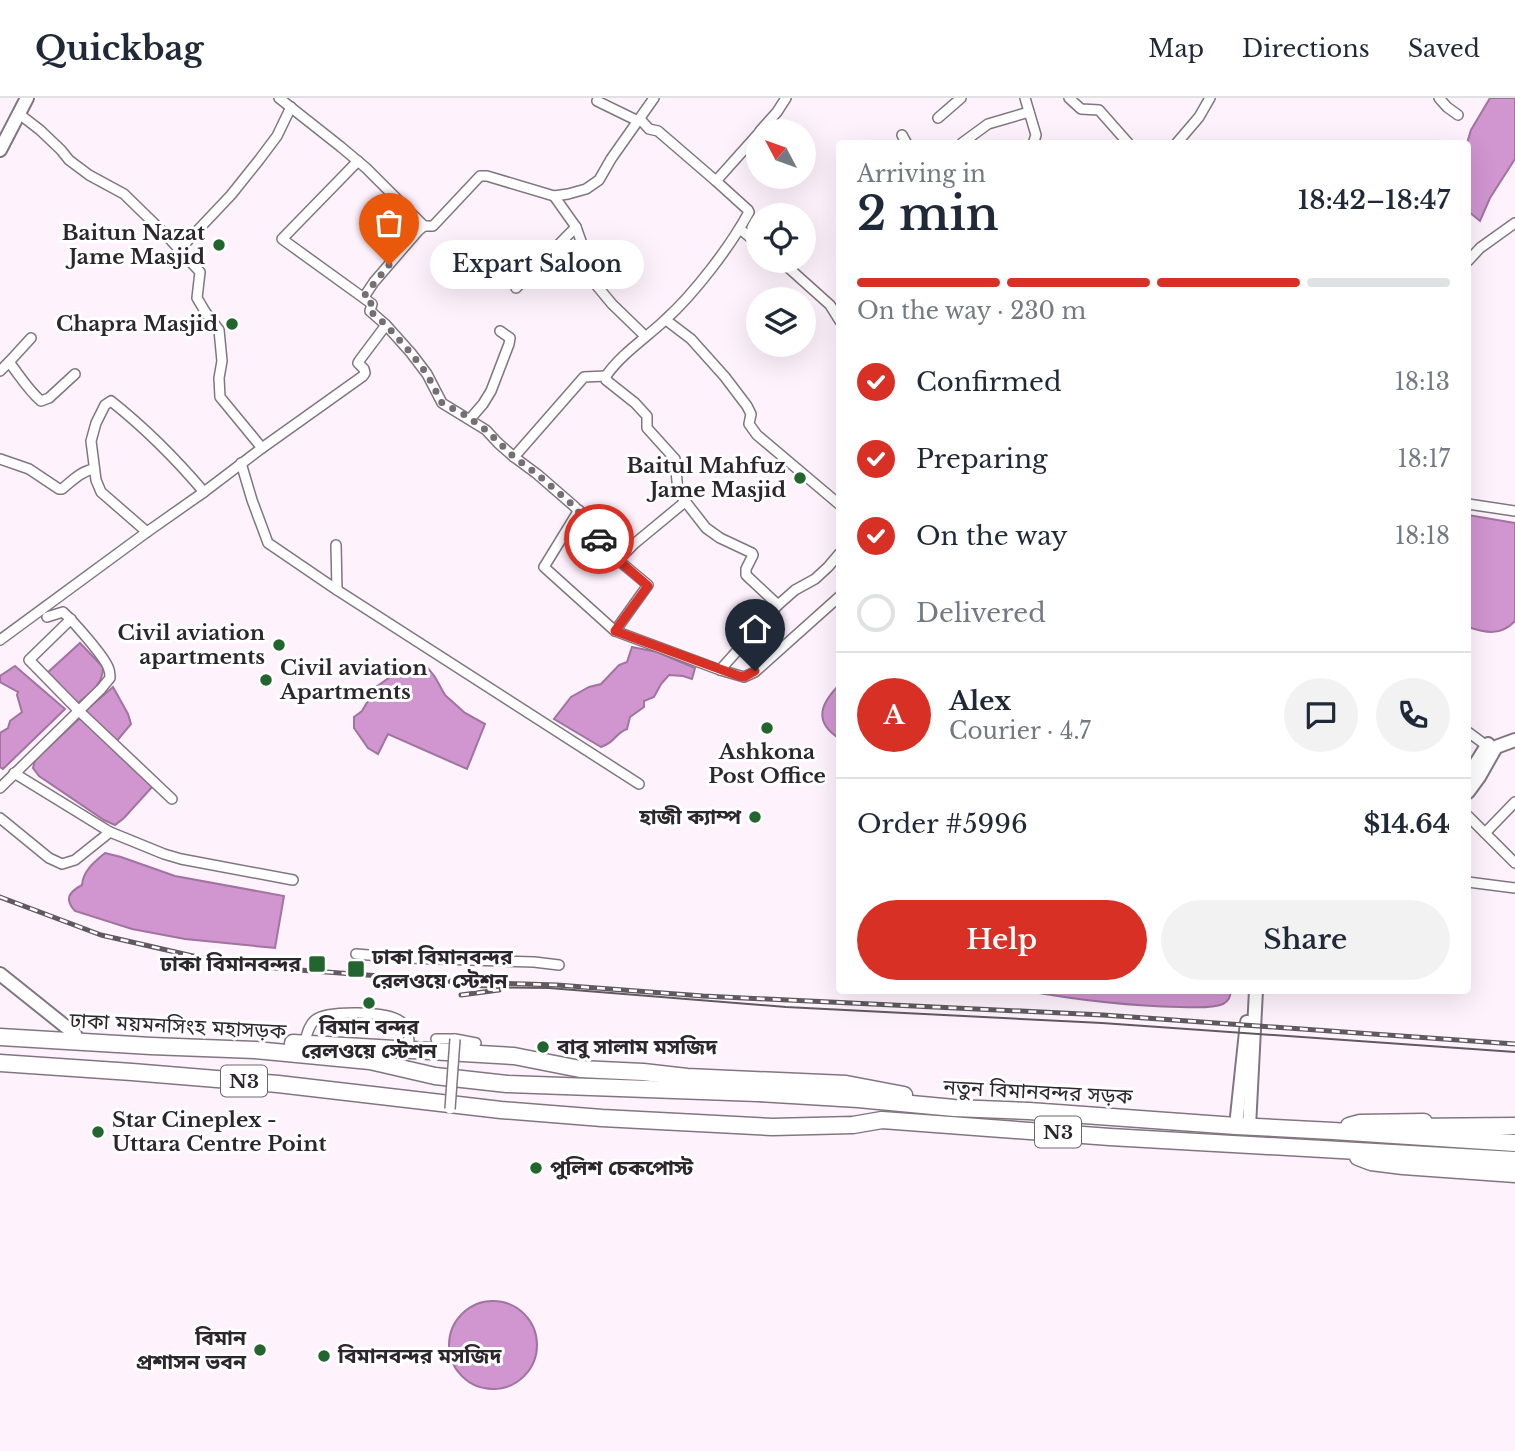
<!DOCTYPE html>
<meta charset="utf-8">
<style>
:root{--surface:#fff;--page:#f2f2f3;--text:#1f2937;--muted:#747a83;--line:#e0e1e3;--accent:#d93025}
body{margin:0;font-family:"Libre Baskerville","Noto Sans Bengali",serif;background:var(--page);color:var(--text);height:100vh;display:flex;flex-direction:column;font-size:26px;white-space:nowrap}
*{box-sizing:border-box;margin:0}
p{font-size:23px;color:var(--muted)}
.icon{flex:none;width:38px;height:38px;fill:none;stroke:currentColor;stroke-width:2;stroke-linecap:round;stroke-linejoin:round}
.map{position:relative;flex:1;overflow:hidden}
.panel{position:absolute;left:836px;top:42px;width:635px;height:854px;display:flex;flex-direction:column;background:var(--surface);border-radius:7px;box-shadow:0 7px 28px #0002}
.panel>*{flex:none}
.needle{width:46px;rotate:311deg}
.controls{position:absolute;left:746px;top:21px;display:grid;gap:14px}
.controls a{display:grid;place-items:center;width:70px;height:70px;border-radius:50%;background:var(--surface);box-shadow:0 7px 28px #0002;font-size:35px}
.pin{position:absolute;display:grid;place-items:center;width:60px;height:60px;color:#fff;margin:-72px -30px;border-radius:50% 50% 50% 0;rotate:-45deg;box-shadow:0 0 7px #0007}
.pin .icon{rotate:45deg}
.courier{position:absolute;display:grid;place-items:center;width:70px;height:70px;margin:-35px;border:5px solid #d93025;border-radius:50%;background:#fff;color:#222;box-shadow:0 2px 9px #0007}
.bubble{position:absolute;height:49px;border-radius:24px;background:var(--surface);box-shadow:0 7px 28px #0002;font-size:23px;font-weight:600;line-height:49px;text-align:center}
.head em{font-style:normal;font-weight:600}
.head div{display:flex;flex-direction:column-reverse}
.head{display:flex;align-items:center;justify-content:space-between;height:119px;padding:0 21px}
h1{font-size:46px;font-weight:600;line-height:52px}
.bar{display:grid;grid-template-columns:repeat(4,1fr);gap:10px 7px;align-content:center;height:84px;padding:0 21px}
.bar i{height:9px;border-radius:5px;background:var(--line)}
.bar .on{background:var(--accent)}
.bar p{grid-column:span 4}
.line{display:flex;align-items:center;gap:18px;padding:0 21px;border-top:2px solid var(--line)}
.line div{flex:1}
.round{display:grid;place-items:center;flex:none;width:74px;height:74px;border-radius:37px;background:var(--page)}
ol{padding:0 21px;list-style:none}
li{display:flex;align-items:center;gap:21px;height:77px}
li p{margin-inline-start:auto}
li .icon{padding:7px;border-radius:50%;background:var(--accent);color:#fff;stroke-width:4}
li:last-child{color:var(--muted)}
li i{width:38px;height:38px;border:4px solid var(--line);border-radius:50%}
.primary-button{display:flex;gap:14px;margin-top:auto;padding:14px 21px}
.primary-button a{flex:1;height:80px;border-radius:42px;background:var(--accent);color:#fff;font-size:28px;font-weight:600;line-height:80px;text-align:center}
.primary-button a+a{background:var(--page);color:var(--text)}
header{display:flex;align-items:center;gap:42px;box-sizing:border-box;height:98px;padding:0 35px;background:var(--surface);border-bottom:2px solid var(--line)}
header strong{font-size:33px}
nav{display:flex;gap:38px;margin-inline-start:auto;font-size:24px}
.map>svg:first-child{display:block}
.water{fill:#d195d0;stroke:#a0749f;stroke-width:2}
.lines{fill:none;stroke-linecap:round;stroke-linejoin:round}
.street-casing{stroke:#817680;stroke-width:12}
.secondary-casing{stroke:#817680;stroke-width:16}
.highway-casing{stroke:#817680;stroke-width:19}
.street{stroke:#fff;stroke-width:9}
.secondary{stroke:#fff;stroke-width:12}
.highway{stroke:#fff;stroke-width:16}
.tram{stroke:#60595f;stroke-width:2}
.rail-casing{stroke:#60595f;stroke-width:5}
.rail{stroke:#fff;stroke-width:2.5;stroke-dasharray:8;stroke-linecap:butt}
.street-bridge-casing{stroke:#817680;stroke-width:12;stroke-linecap:butt}
.street-bridge{stroke:#fff;stroke-width:9}
.done{stroke:#766e75;stroke-width:7;stroke-dasharray:0 12.6}
.route{stroke:#d93025;stroke-width:9}
.poi-dot{fill:#23652f;stroke:#fff;stroke-width:2.5}
.labels{text-anchor:middle;dominant-baseline:central;stroke-width:6;stroke-linejoin:round;paint-order:stroke}
.shield{fill:#fff;stroke:#6b686b;stroke-width:2}
.shield-label{font-size:19px;font-weight:bold;fill:#2c272c}
.poi-label{font-size:21px;font-weight:bold;fill:#2c272c;stroke:#fff;text-anchor:end}
.street-label{font-size:21px;fill:#2c272c;stroke:#fff}
</style>
<header>
<strong>Quickbag</strong>
<nav><a>Map</a><a>Directions</a><a>Saved</a></nav>
</header>
<div class="map">
<svg width="1515" height="1353" viewBox="0 0 1515 1353">
<rect width="100%" height="100%" fill="#fef2fd"/>
<g class="water">
<polygon points="1490,0 1515,0 1515,61 1490,100 1480,123 1468,113 1468,46 1467,45 1471,32"/>
<path d="M1468 417 1515 425V523C1501 538 1486 535 1468 529Z"/>
<path d="M80 545 103 569C103 587 91 594 78 605L46 576Z"/>
<path d="M632 549 657 554 695 570 692 581 683 578 669 577 661 586 654 599 644 603V609L630 619 627 631C614 636 616 644 601 649L554 621 571 599 589 589 601 586 619 567 627 564Z"/>
<polygon points="424,565 435,579 445,597 465,615 485,626 467,671 388,636 378,656 368,650 354,630 354,619 362,613 376,589 400,572 408,573"/>
<polygon points="15,568 65,611 3,671 0,669 0,635 8,630 10,623 22,614 17,597 18,594 0,584 0,578"/>
<path d="M840 586V641C813 624 820 606 840 586Z"/>
<polygon points="113,589 128,616 131,626 116,644 85,613"/>
<polygon points="81,619 153,688 124,720 115,727 104,722 39,678 33,670 35,662"/>
<path d="M105 755 121 759 175 778 284 798 275 850 185 841 132 831 75 813C64 801 69 794 82 787 83 773 94 764 105 755Z"/>
<path d="M1027 893 1231 892V893C1230 899 1229 903 1223 906 1211 911 1192 909 1180 909 1128 908 1078 902 1027 893Z"/>
<circle cx="493" cy="1247" r="44"/>
</g>
<g class="lines">
<g class="street-casing">
<g id="street">
<polyline points="279,0 341,49 366,70 424,128"/>
<polyline points="1025,0 1036,37 1033,46"/>
<polyline points="1069,0 1081,11 1099,12 1129,46"/>
<polyline points="1439,0 1447,9 1458,17"/>
<polyline points="597,3 638,23"/>
<polyline points="18,15 40,32 61,52 69,62 89,77 124,96 166,137 200,174 197,200 206,215 219,232 222,263 219,280 220,299 262,350"/>
<polyline points="938,20 961,0"/>
<polyline points="640,21 649,31 658,33 716,83"/>
<polyline points="760,33 777,14 786,0"/>
<polyline points="902,37 907,46"/>
<polyline points="962,45 988,26 1029,14"/>
<polyline points="1176,46 1199,19 1210,0"/>
<polyline points="358,63 282,141 372,206 370,213 386,227 411,255 427,276 442,305 486,332 498,345 514,359 537,376 575,409 588,428 618,462 648,487 615,533 720,572 744,579 755,574 840,498"/>
<polyline points="554,98 576,129 597,188 612,206 645,238"/>
<polyline points="740,131 758,146"/>
<polyline points="179,152 231,97 259,62 277,38 291,9"/>
<polyline points="781,163 830,207 840,223"/>
<polyline points="1468,163 1480,150 1515,125"/>
<polyline points="516,190 576,129"/>
<polyline points="364,199 374,184 418,133 424,128 433,128 480,78 487,78 554,98 568,96 586,91 599,82 611,61 654,0"/>
<polyline points="666,222 691,241 725,279 747,308 751,316 749,326 757,337 840,407"/>
<path d="M31 240 9 264C20 278 28 292 41 303L49 300 75 276"/>
<polyline points="0,273 9,264"/>
<path d="M606 278C621 256 646 240 665 222 694 196 730 149 749 114L748 112 716 83 758 36"/>
<polyline points="606,278 606,282 635,305 647,318 647,330 675,361 678,394 706,430 720,440 752,455 753,457 746,471 746,477 778,507"/>
<polyline points="470,321 483,306 491,293 509,246 510,240 500,233"/>
<polyline points="514,359 584,279 606,278"/>
<path d="M0 361 29 371 59 391H62C72 383 81 373 94 371"/>
<polyline points="241,365 252,402 268,445 337,492 639,686"/>
<polyline points="1468,406 1515,413"/>
<polyline points="579,412 544,469 615,533"/>
<path d="M147 434 101 394 96 382 91 343 96 325 105 307 111 303C145 330 176 361 204 394"/>
<polyline points="336,447 337,492"/>
<polyline points="618,462 634,446 686,403"/>
<polyline points="71,521 29,562 79,613 172,701"/>
<polyline points="0,542 147,434 204,394 262,350 363,278 365,275 364,271 358,265 359,263 386,227"/>
<polyline points="720,572 778,507 795,492 815,481 828,469 840,455"/>
<polyline points="1468,634 1487,648"/>
<polyline points="14,675 110,734"/>
<path d="M0 690 101 591 110 580C110 575 110 573 108 569 103 557 73 523 63 514L47 519"/>
<polyline points="1468,718 1515,765"/>
<polyline points="0,720 49,760 62,766 75,762 110,734 164,756 181,761 293,782"/>
<polyline points="1485,735 1515,704"/>
<polyline points="1468,784 1515,790"/>
<polyline points="356,856 406,860 534,864 559,867"/>
<polyline points="436,941 455,941 476,945"/>
<path d="M304 946C307 937 308 928 315 922 327 912 387 913 400 923 410 930 409 941 409 952"/>
</g>
</g>
<g class="secondary-casing">
<g id="secondary">
<polyline points="0,52 27,0"/>
<polyline points="1468,678 1488,646"/>
<polyline points="1468,694 1479,679 1496,649 1515,642"/>
<polyline points="0,876 75,936"/>
<polyline points="1236,1028 1247,924"/>
<polyline points="1249,1029 1256,892"/>
</g>
</g>
<g class="highway-casing">
<g id="highway">
<polyline points="0,939 151,948 255,952 370,963 435,978 507,986 758,995 858,1001 954,1010 1029,1013 1236,1028 1333,1033 1515,1045"/>
<polyline points="293,945 514,958 580,971 643,974 687,979 846,986 904,997"/>
<polyline points="0,965 132,974 278,986 501,1012 602,1020 772,1029 853,1027 882,1022 1110,1039 1515,1062"/>
<polyline points="1349,1028 1360,1025 1424,1024"/>
<polyline points="1412,1029 1515,1028"/>
<polyline points="1358,1059 1371,1064 1403,1068 1515,1076"/>
</g>
</g>
<use href="#street" class="street"/>
<use href="#secondary" class="secondary"/>
<use href="#highway" class="highway"/>
<polyline class="tram" points="462,889 549,890 786,909 1102,925 1515,954"/>
<g class="rail-casing">
<g id="rail">
<polyline points="0,799 101,837 219,864 286,871 461,884 557,887 703,898 1103,917 1515,946"/>
<polyline points="461,897 499,892"/>
</g>
</g>
<use href="#rail" class="rail"/>
<g class="street-bridge-casing">
<polyline id="street-bridge" points="450,1011 455,941"/>
</g>
<use href="#street-bridge" class="street-bridge"/>
</g>
<g class="lines">
<polyline class="done" points="389,167 364,198 364,200 372,206 370,213 386,227 411,255 427,276 442,305 465,317 486,332 514,359 537,376 575,409 588,428 599,441"/>
<polyline class="route" points="599,441 618,462 648,488 615,533 739,578 744,579 755,573"/>
</g>
<g class="poi-dot">
<circle cx="219" cy="147" r="7"/>
<circle cx="232" cy="226" r="7"/>
<circle cx="800" cy="380" r="7"/>
<circle cx="279" cy="547" r="7"/>
<circle cx="266" cy="582" r="7"/>
<circle cx="767" cy="630" r="7"/>
<circle cx="755" cy="719" r="7"/>
<rect x="308" y="857" width="18" height="18" rx="3.5"/>
<rect x="347" y="862" width="18" height="18" rx="3.5"/>
<circle cx="369" cy="905" r="7"/>
<circle cx="543" cy="949" r="7"/>
<circle cx="98" cy="1034" r="7"/>
<circle cx="536" cy="1070" r="7"/>
<circle cx="260" cy="1252" r="7"/>
<circle cx="324" cy="1258" r="7"/>
</g>
<g class="labels">
<g class="shield">
<rect x="221" y="967.5" width="46" height="31" rx="5"/>
<rect x="1035" y="1018.5" width="46" height="31" rx="5"/>
</g>
<g class="shield-label">
<text x="244" y="983">N3</text>
<text x="1058" y="1034">N3</text>
</g>
<g class="poi-label">
<text x="205" y="135">Baitun Nazat<tspan x="205" dy="24">Jame Masjid</tspan></text>
<text x="218" y="226">Chapra Masjid</text>
<text x="786" y="368">Baitul Mahfuz<tspan x="786" dy="24">Jame Masjid</tspan></text>
<text x="265" y="535">Civil aviation<tspan x="265" dy="24">apartments</tspan></text>
<text x="280" y="570" text-anchor="start">Civil aviation<tspan x="280" dy="24">Apartments</tspan></text>
<text x="767" y="654" text-anchor="middle">Ashkona<tspan x="767" dy="24">Post Office</tspan></text>
<text x="741" y="719">হাজী ক্যাম্প</text>
<text x="372" y="859" text-anchor="start">ঢাকা বিমানবন্দর<tspan x="372" dy="24">রেলওয়ে স্টেশন</tspan></text>
<text x="301" y="866">ঢাকা বিমানবন্দর</text>
<text x="369" y="929" text-anchor="middle">বিমান বন্দর<tspan x="369" dy="24">রেলওয়ে স্টেশন</tspan></text>
<text x="557" y="949" text-anchor="start">বাবু সালাম মসজিদ</text>
<text x="112" y="1022" text-anchor="start">Star Cineplex -<tspan x="112" dy="24">Uttara Centre Point</tspan></text>
<text x="550" y="1070" text-anchor="start">পুলিশ চেকপোস্ট</text>
<text x="246" y="1240">বিমান<tspan x="246" dy="24">প্রশাসন ভবন</tspan></text>
<text x="338" y="1258" text-anchor="start">বিমানবন্দর মসজিদ</text>
</g>
<g class="street-label">
<text transform="translate(178 928) rotate(3)">ঢাকা ময়মনসিংহ মহাসড়ক</text>
<text transform="translate(1038 994) rotate(3)">নতুন বিমানবন্দর সড়ক</text>
</g>
</g>
</svg>
<div class="controls">
<a><svg class="needle" viewBox="-14 -14 28 28"><path d="M0-13l5 13h-10z" fill="#e53935"/><path d="M0 13l5-13h-10z" fill="#747a83"/></svg></a>
<a><svg class="icon" aria-label="locate" viewBox="0 0 24 24"><circle cx="12" cy="12" r="6"/><path d="M12 2v4M12 18v4M2 12h4M18 12h4"/></svg></a>
<a><svg class="icon" aria-label="layers" viewBox="0 0 24 24"><path d="M12 4l9 5-9 5-9-5zM3 14l9 5 9-5"/></svg></a>
</div>
<div class="pin" style="left:389px;top:167px;background:#ea580c"><svg class="icon" aria-label="bag" viewBox="0 0 24 24"><path d="M5 8h14l-1 12H6zM9 8a3 3 0 0 1 6 0"/></svg></div>
<div class="pin" style="left:755px;top:573px;background:#1f2937"><svg class="icon" aria-label="home" viewBox="0 0 24 24"><path d="M3 11l9-7 9 7M6 9v11h12V9"/></svg></div>
<div class="courier" style="left:599px;top:441px"><svg class="icon" aria-label="car" viewBox="0 0 24 24"><path d="M5 17H2v-5l4-1 3-4h7l3 4 3 1v5h-3M9 17h6M6 11h13"/><circle cx="7" cy="17" r="2"/><circle cx="17" cy="17" r="2"/></svg></div>
<div class="bubble" style="left:430px;top:142px;width:214px">Expart Saloon</div>
<section class="panel">
<div class="head"><div><h1>2 min</h1><p>Arriving in</p></div><em>18:42–18:47</em></div>
<div class="bar"><i class="on"></i><i class="on"></i><i class="on"></i><i></i><p>On the way · 230 m</p></div>
<ol>
<li><svg class="icon" aria-label="check" viewBox="0 0 24 24"><path d="M5 12l5 5 9-10"/></svg>Confirmed<p>18:13</p></li>
<li><svg class="icon" aria-label="check" viewBox="0 0 24 24"><path d="M5 12l5 5 9-10"/></svg>Preparing<p>18:17</p></li>
<li><svg class="icon" aria-label="check" viewBox="0 0 24 24"><path d="M5 12l5 5 9-10"/></svg>On the way<p>18:18</p></li>
<li><i></i>Delivered</li>
</ol>
<div class="line" style="height:126px"><b class="round" style="background:var(--accent);color:#fff">A</b><div><b>Alex</b><p>Courier · 4.7</p></div><a class="round"><svg class="icon" aria-label="chat" viewBox="0 0 24 24"><path d="M4 5h16v11H9l-5 4z"/></svg></a><a class="round"><svg class="icon" aria-label="phone" viewBox="0 0 24 24"><path d="M5 4h4l2 5-3 2q2 4 5 5l2-3 5 2v4C11 20 4 13 5 4z"/></svg></a></div>
<div class="line" style="height:91px"><div>Order #5996</div><b>$14.64</b></div>
<div class="primary-button"><a>Help</a><a>Share</a></div>
</section>
</div>
